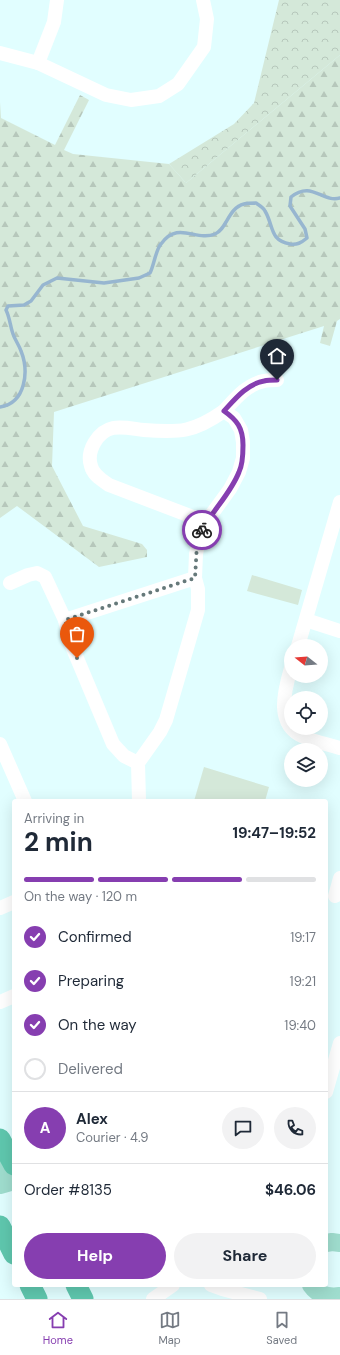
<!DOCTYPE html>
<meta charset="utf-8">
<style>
:root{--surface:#fff;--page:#f2f2f3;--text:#1f2937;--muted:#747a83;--line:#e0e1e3;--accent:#863eb0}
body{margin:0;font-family:"DM Sans",sans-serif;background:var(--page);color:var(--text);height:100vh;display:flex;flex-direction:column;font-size:15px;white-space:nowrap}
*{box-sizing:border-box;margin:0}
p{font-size:13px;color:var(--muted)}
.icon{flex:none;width:22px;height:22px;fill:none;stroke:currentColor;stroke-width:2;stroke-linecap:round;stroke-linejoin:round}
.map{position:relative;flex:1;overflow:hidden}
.drawer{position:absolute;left:12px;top:799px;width:316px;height:488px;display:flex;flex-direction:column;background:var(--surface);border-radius:4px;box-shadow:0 4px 16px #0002}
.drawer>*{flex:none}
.needle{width:26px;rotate:287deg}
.tools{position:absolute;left:284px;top:639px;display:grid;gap:8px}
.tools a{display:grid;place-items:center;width:44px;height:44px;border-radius:50%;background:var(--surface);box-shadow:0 4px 16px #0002;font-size:20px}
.pin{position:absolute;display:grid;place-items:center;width:34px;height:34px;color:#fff;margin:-41px -17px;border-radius:50% 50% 50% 0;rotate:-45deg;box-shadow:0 0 4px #0007}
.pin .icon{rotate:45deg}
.courier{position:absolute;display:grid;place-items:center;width:40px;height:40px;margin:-20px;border:3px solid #863eb0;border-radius:50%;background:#fff;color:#222;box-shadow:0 1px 5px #0007}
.headline em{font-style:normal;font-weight:700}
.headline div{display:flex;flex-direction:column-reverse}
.headline{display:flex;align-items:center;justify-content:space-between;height:68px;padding:0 12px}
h1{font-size:26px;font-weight:700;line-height:30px}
.bar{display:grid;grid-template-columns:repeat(4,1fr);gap:6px 4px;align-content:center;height:48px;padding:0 12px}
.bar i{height:5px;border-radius:3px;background:var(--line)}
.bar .on{background:var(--accent)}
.bar p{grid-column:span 4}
.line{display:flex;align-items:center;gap:10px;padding:0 12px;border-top:1px solid var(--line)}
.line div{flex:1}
.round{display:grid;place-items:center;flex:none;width:42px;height:42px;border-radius:21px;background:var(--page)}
ol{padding:0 12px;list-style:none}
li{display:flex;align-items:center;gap:12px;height:44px}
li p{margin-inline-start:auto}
li .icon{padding:4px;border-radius:50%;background:var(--accent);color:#fff;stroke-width:4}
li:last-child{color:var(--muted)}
li i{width:22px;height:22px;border:2px solid var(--line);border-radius:50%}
.primary-button{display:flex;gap:8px;margin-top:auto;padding:8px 12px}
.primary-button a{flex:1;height:46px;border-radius:24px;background:var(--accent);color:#fff;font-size:16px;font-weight:700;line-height:46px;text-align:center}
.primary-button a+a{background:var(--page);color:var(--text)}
.tabs{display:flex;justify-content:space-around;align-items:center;height:56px;border-top:1px solid var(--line);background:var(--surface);font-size:11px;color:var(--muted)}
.tabs a{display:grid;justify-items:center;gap:2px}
.tabs .on{color:var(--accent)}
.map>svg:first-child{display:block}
.grass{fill:#d4e8d9}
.forest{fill:url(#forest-firs)}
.park{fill:url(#park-crowns)}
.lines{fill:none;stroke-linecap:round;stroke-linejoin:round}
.stream{stroke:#97b6d0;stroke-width:3.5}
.minor{stroke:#fff;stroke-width:14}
.major{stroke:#9fddce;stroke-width:18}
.highway{stroke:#5fc7ae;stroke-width:21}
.done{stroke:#66797a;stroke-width:4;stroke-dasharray:0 7.2}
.route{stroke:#863eb0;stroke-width:5}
</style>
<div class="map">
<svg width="340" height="1299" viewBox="0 0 340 1299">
<defs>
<pattern id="forest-firs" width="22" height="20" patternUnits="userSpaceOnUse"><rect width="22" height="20" fill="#d4e8d9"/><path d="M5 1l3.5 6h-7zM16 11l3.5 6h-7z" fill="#b6c7bb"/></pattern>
<pattern id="park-crowns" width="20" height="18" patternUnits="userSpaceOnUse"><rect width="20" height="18" fill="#d4e8d9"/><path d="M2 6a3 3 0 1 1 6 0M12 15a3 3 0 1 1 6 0" fill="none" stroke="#b6c7bb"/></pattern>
</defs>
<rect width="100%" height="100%" fill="#e1feff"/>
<g class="grass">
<polygon points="252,575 302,590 298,605 247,591"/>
<polygon points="204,767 269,787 265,801 194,801"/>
</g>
<polygon class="forest" points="340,55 340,319 337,321 330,346 320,343 324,326 54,412 52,466 83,526 142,544 147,550 147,557 99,567 17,506 0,518 0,102 1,118 55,145 80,95 89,100 64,150 73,154 169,164 186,183"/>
<polygon class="park" points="279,0 340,0 340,55 186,183 169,164 234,124 254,103"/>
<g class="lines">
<path class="stream" d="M0 407C26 403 29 371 21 351 19 345 15 340 13 334 10 326 10 318 6 310L8 306 24 305 31 301 43 285 57 278 104 283 139 278 150 273C154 265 156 249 161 244 178 220 196 242 215 234 227 229 228 208 244 204 248 203 252 203 256 203 259 205 264 208 265 211 274 226 269 240 290 244 297 245 301 243 307 238L305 229 290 206 291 197C312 180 322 203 340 198"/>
<g class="minor">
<polyline points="0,53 38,63 106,95 131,100 159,96 178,84 204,47 207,19 203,0"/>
<polyline points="38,63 54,22 57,0"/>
<path d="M206 522 109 485C102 480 93 475 91 466 86 451 98 431 113 428 123 426 134 429 144 430 180 433 194 432 224 411"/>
<polyline points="10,583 28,575 37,573 45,577 65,620 68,634 71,644 113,744 124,756 138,763"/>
<polyline points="65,620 195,578"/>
<polyline points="306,620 340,631"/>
<polyline points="298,646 340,502"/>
<path d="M291 668C284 692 275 725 304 737 315 742 328 744 340 748"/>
<polyline points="0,744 25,801"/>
<path d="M139 801 138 763 160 732 166 720 198 610V589L195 578 196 554 200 534 206 522 230 489 239 472 243 458V442L241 430 234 418 224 411C235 399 247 384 264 381 268 380 273 380 277 380"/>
<polyline points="335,896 340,878"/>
<polyline points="0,908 14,902"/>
<polyline points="0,1002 14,996"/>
<polyline points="326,1092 340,1043"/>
<polyline points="211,1285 222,1289 260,1299"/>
<polyline points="153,1299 173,1285"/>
</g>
<g class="major">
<polyline points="0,1169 14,1165"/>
<polyline points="0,1185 14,1181"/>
<polyline points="326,1243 332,1242 340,1243"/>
<path d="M311 1285C318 1295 328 1298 340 1296"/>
</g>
<g class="highway">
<polyline points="0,1139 14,1165"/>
<polyline points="0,1226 14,1254"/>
<polyline points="30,1285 37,1299"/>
<polyline points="76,1285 83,1299"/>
</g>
</g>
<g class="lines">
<polyline class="done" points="77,658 68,634 65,620 195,578 197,544 202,530"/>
<path class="route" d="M202 530C213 510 231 493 239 472 243 464 243 454 243 445 243 428 237 420 224 411 235 399 247 384 264 381 268 380 273 380 277 380"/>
</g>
</svg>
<div class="tools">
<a><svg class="needle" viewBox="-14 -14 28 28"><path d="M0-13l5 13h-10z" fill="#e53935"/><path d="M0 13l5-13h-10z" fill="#747a83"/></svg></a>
<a><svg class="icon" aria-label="locate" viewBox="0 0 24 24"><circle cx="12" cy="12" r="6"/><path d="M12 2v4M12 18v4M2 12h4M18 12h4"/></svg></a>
<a><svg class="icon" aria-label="layers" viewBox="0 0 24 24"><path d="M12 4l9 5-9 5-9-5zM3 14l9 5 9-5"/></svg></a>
</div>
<div class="pin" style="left:77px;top:658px;background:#ea580c"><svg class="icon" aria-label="bag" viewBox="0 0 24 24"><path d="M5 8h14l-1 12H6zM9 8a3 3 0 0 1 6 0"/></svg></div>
<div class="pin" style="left:277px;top:380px;background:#1f2937"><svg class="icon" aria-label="home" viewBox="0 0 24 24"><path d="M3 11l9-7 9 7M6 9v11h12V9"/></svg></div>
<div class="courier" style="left:202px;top:530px"><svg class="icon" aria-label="bike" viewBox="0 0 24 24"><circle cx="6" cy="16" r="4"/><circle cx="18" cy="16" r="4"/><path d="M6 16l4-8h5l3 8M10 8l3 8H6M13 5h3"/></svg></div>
<section class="drawer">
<div class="headline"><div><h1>2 min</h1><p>Arriving in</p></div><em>19:47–19:52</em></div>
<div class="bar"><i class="on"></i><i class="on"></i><i class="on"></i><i></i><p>On the way · 120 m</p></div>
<ol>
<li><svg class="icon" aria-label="check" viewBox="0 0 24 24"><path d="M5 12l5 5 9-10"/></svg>Confirmed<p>19:17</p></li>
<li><svg class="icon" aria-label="check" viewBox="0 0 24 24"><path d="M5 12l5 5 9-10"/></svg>Preparing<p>19:21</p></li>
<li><svg class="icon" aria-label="check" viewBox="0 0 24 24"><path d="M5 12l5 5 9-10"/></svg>On the way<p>19:40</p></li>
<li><i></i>Delivered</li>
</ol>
<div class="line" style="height:72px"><b class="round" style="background:var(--accent);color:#fff">A</b><div><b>Alex</b><p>Courier · 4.9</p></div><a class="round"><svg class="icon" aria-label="chat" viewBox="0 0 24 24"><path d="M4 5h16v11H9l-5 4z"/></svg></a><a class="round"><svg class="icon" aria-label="phone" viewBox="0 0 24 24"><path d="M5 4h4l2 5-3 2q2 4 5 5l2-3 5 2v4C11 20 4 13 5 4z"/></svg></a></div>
<div class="line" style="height:52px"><div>Order #8135</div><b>$46.06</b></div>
<div class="primary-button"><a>Help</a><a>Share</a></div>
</section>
</div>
<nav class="tabs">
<a class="on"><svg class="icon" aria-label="home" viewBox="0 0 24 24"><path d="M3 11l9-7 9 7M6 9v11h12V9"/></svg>Home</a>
<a><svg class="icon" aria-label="map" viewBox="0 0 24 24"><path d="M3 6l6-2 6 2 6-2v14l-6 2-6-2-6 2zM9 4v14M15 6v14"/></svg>Map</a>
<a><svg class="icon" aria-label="saved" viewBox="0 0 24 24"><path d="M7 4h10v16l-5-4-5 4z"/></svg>Saved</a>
</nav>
